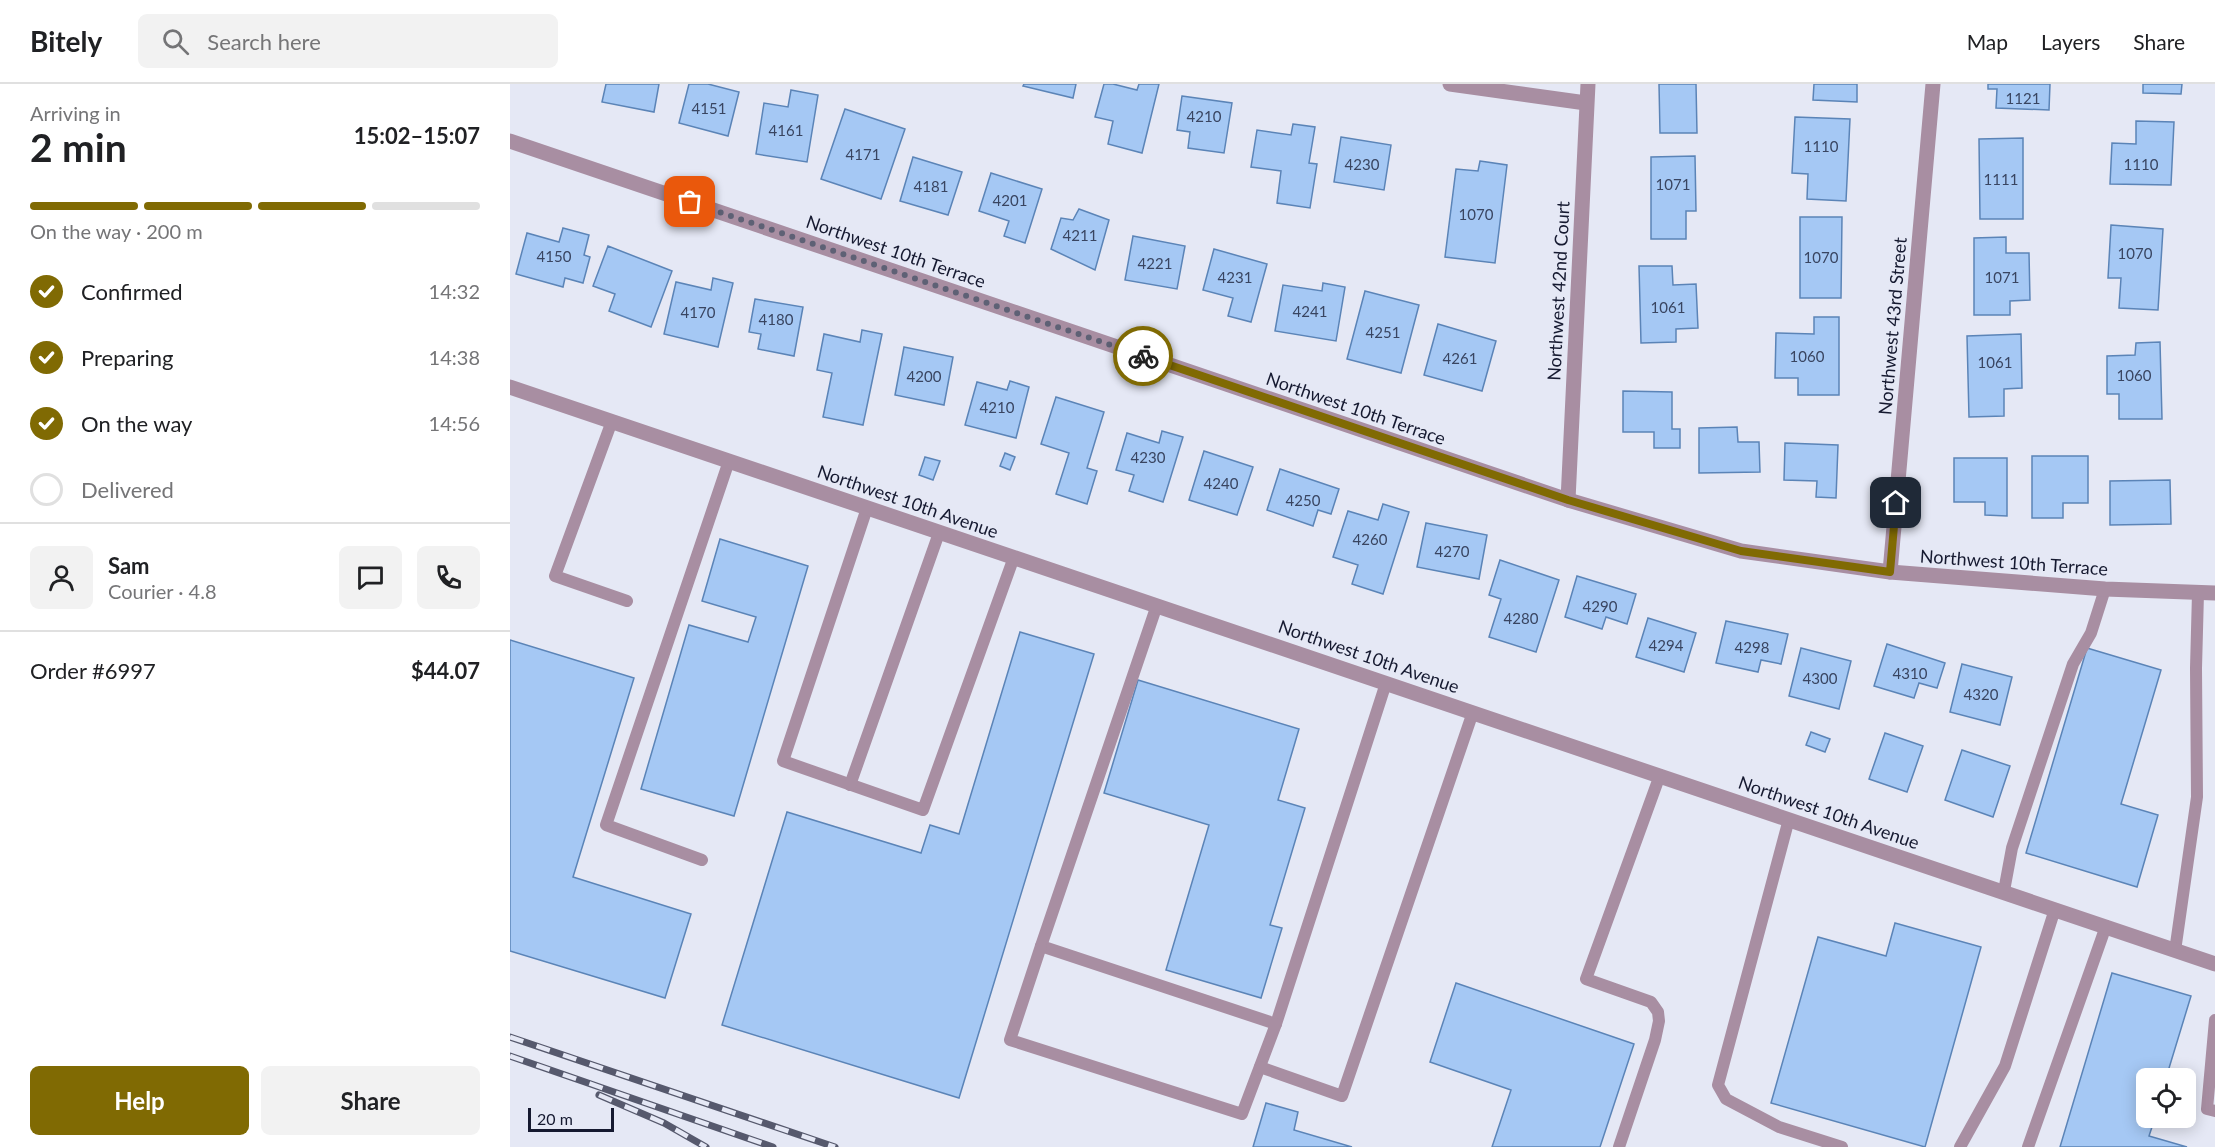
<!DOCTYPE html>
<meta charset="utf-8">
<style>
:root{--surface:#fff;--page:#f2f2f2;--text:#202124;--muted:#757577;--line:#e0e0e0;--accent:#806a03}
body{margin:0;font-family:Lato,sans-serif;background:var(--page);color:var(--text);height:100vh;display:flex;flex-direction:column;font-size:22px;white-space:nowrap}
*{box-sizing:border-box;margin:0}
p{font-size:20px;color:var(--muted)}
.icon{flex:none;width:33px;height:33px;fill:none;stroke:currentColor;stroke-width:2;stroke-linecap:round;stroke-linejoin:round}
.map{position:relative;flex:1;overflow:hidden}
.sheet{display:flex;flex-direction:column;background:var(--surface);width:510px}
.sheet>*{flex:none}
.fabs{position:absolute;left:1626px;top:984px;display:grid;gap:12px}
.fabs a{display:grid;place-items:center;width:60px;height:60px;border-radius:9px;background:var(--surface);box-shadow:0 3px 15px #0003;font-size:30px}
.scale{position:absolute;left:18px;bottom:15px;width:86px;box-sizing:border-box;padding-left:6px;border:3px solid #151930;border-top:0;font-size:16px;line-height:21px;white-space:nowrap;color:#151930;-webkit-text-stroke:4px #e5e8f5;paint-order:stroke}
.pin{position:absolute;display:grid;place-items:center;width:51px;height:51px;color:#fff;margin:-26px;border-radius:12px;box-shadow:0 3px 9px #0006}
.courier{position:absolute;display:grid;place-items:center;width:60px;height:60px;margin:-30px;border:4px solid #806a03;border-radius:50%;background:#fff;color:#222;box-shadow:0 2px 8px #0007}
.headline em{font-style:normal;font-weight:700}
.headline div{display:flex;flex-direction:column-reverse}
.headline{display:flex;align-items:center;justify-content:space-between;height:102px;padding:0 30px}
h1{font-size:39px;font-weight:700;line-height:45px}
.bar{display:grid;grid-template-columns:repeat(4,1fr);gap:9px 6px;align-content:center;height:72px;padding:0 30px}
.bar i{height:8px;border-radius:4px;background:var(--line)}
.bar .active{background:var(--accent)}
.bar p{grid-column:span 4}
.line{display:flex;align-items:center;gap:15px;padding:0 30px;border-top:2px solid var(--line)}
.line div{flex:1}
.round{display:grid;place-items:center;flex:none;width:63px;height:63px;border-radius:9px;background:var(--page)}
ol{padding:0 30px;list-style:none}
li{display:flex;align-items:center;gap:18px;height:66px}
li p{margin-inline-start:auto}
li .icon{padding:6px;border-radius:50%;background:var(--accent);color:#fff;stroke-width:4}
li:last-child{color:var(--muted)}
li i{width:33px;height:33px;border:3px solid var(--line);border-radius:50%}
.button{display:flex;gap:12px;margin-top:auto;padding:12px 30px}
.button a{flex:1;height:69px;border-radius:9px;background:var(--accent);color:#fff;font-size:24px;font-weight:700;line-height:69px;text-align:center}
.button a+a{background:var(--page);color:var(--text)}
header{display:flex;align-items:center;gap:36px;box-sizing:border-box;height:84px;padding:0 30px;background:var(--surface);border-bottom:2px solid var(--line)}
header strong{font-size:28px}
nav{display:flex;gap:33px;margin-inline-start:auto;font-size:21px}
.search{width:420px;height:54px;background:var(--page);display:flex;align-items:center;gap:15px;box-sizing:border-box;padding:0 21px;border-radius:9px;color:var(--muted);font-size:22px}
main{display:flex;flex:1;min-height:0}
.map>svg:first-child{display:block}
.building{fill:#a5c8f4;stroke:#5b84b7;stroke-width:1.5}
.lines{fill:none;stroke-linecap:round;stroke-linejoin:round}
.service{stroke:#a88ea2;stroke-width:12}
.minor{stroke:#a88ea2;stroke-width:15}
.tertiary{stroke:#a88ea2;stroke-width:15}
.rail-casing{stroke:#56596d;stroke-width:7}
.rail{stroke:#e5e8f5;stroke-width:4.5;stroke-dasharray:14;stroke-linecap:butt}
.done{stroke:#5e6175;stroke-width:6;stroke-dasharray:0 10.8}
.route{stroke:#806a03;stroke-width:8}
.labels{text-anchor:middle;dominant-baseline:central;stroke-width:5;stroke-linejoin:round;paint-order:stroke}
.number-label{font-size:15px;fill:#394561}
.street-label{font-size:18px;fill:#151930;stroke:#e5e8f5}
</style>
<header>
<strong>Bitely</strong>
<div class="search"><svg class="icon" aria-label="search" viewBox="0 0 24 24"><circle cx="10" cy="10" r="6"/><path d="M15 15l6 6"/></svg>Search here</div>
<nav><a>Map</a><a>Layers</a><a>Share</a></nav>
</header>
<main>
<section class="sheet">
<div class="headline"><div><h1>2 min</h1><p>Arriving in</p></div><em>15:02–15:07</em></div>
<div class="bar"><i class="active"></i><i class="active"></i><i class="active"></i><i></i><p>On the way · 200 m</p></div>
<ol>
<li><svg class="icon" aria-label="check" viewBox="0 0 24 24"><path d="M5 12l5 5 9-10"/></svg>Confirmed<p>14:32</p></li>
<li><svg class="icon" aria-label="check" viewBox="0 0 24 24"><path d="M5 12l5 5 9-10"/></svg>Preparing<p>14:38</p></li>
<li><svg class="icon" aria-label="check" viewBox="0 0 24 24"><path d="M5 12l5 5 9-10"/></svg>On the way<p>14:56</p></li>
<li><i></i>Delivered</li>
</ol>
<div class="line" style="height:108px"><a class="round"><svg class="icon" aria-label="person" viewBox="0 0 24 24"><circle cx="12" cy="8" r="4"/><path d="M4 21q1-7 8-7t8 7"/></svg></a><div><b>Sam</b><p>Courier · 4.8</p></div><a class="round"><svg class="icon" aria-label="chat" viewBox="0 0 24 24"><path d="M4 5h16v11H9l-5 4z"/></svg></a><a class="round"><svg class="icon" aria-label="phone" viewBox="0 0 24 24"><path d="M5 4h4l2 5-3 2q2 4 5 5l2-3 5 2v4C11 20 4 13 5 4z"/></svg></a></div>
<div class="line" style="height:78px"><div>Order #6997</div><b>$44.07</b></div>
<div class="button"><a>Help</a><a>Share</a></div>
</section>
<div class="map">
<svg width="1705" height="1063" viewBox="0 0 1705 1063">
<rect width="100%" height="100%" fill="#e5e8f5"/>
<g class="building">
<polygon points="96,0 149,0 144,28 92,18"/>
<polygon points="179,0 198,0 229,8 218,52 169,39"/>
<polygon points="514,0 566,0 563,14 513,2"/>
<polygon points="594,0 603,0 627,6 629,0 649,0 632,69 598,60 603,37 585,33"/>
<polygon points="1149,0 1186,0 1187,49 1150,49"/>
<polygon points="1304,0 1347,0 1347,18 1303,16"/>
<polygon points="1478,0 1540,0 1539,26 1486,24 1487,5 1478,5"/>
<polygon points="1633,0 1672,0 1671,10 1633,9"/>
<polygon points="281,6 308,11 297,78 246,70 254,19 278,23"/>
<polygon points="672,12 722,19 714,69 678,64 680,48 667,46"/>
<polygon points="335,25 395,45 371,115 311,95"/>
<polygon points="1285,33 1340,35 1336,117 1297,115 1298,90 1282,89"/>
<polygon points="1626,37 1664,38 1661,101 1600,100 1602,59 1626,60"/>
<polygon points="783,40 805,43 799,79 807,80 800,124 767,119 771,87 741,83 747,46 781,51"/>
<polygon points="831,53 881,61 874,106 824,98"/>
<polygon points="1513,54 1513,135 1470,135 1469,55"/>
<polygon points="1185,72 1186,127 1176,127 1176,155 1141,155 1141,73"/>
<polygon points="403,73 452,88 438,131 390,117"/>
<polygon points="970,77 997,81 985,179 935,173 946,85 968,87"/>
<polygon points="481,89 532,105 515,159 494,152 499,137 469,127"/>
<polygon points="569,125 599,136 585,186 541,165 551,134 563,136"/>
<polygon points="1290,133 1332,133 1331,214 1290,214"/>
<polygon points="1601,141 1653,145 1648,226 1609,224 1611,194 1598,194"/>
<polygon points="53,144 79,151 74,171 80,173 73,199 55,194 53,203 6,190 17,149 49,158"/>
<polygon points="623,152 675,162 667,205 615,196"/>
<polygon points="1496,153 1496,169 1519,169 1520,216 1500,217 1500,231 1464,231 1464,154"/>
<polygon points="98,162 162,187 141,243 99,227 105,210 83,202"/>
<polygon points="704,165 757,180 741,238 718,232 723,214 693,206"/>
<polygon points="1129,182 1162,182 1163,201 1186,200 1188,244 1166,245 1166,258 1131,259"/>
<polygon points="203,194 223,199 208,263 154,250 166,198 201,206"/>
<polygon points="813,199 835,203 826,257 765,247 773,201 812,207"/>
<polygon points="855,207 909,221 891,289 837,275"/>
<polygon points="245,215 293,223 284,272 248,265 251,250 239,248"/>
<polygon points="1304,233 1329,233 1329,311 1288,311 1288,294 1265,294 1266,249 1304,250"/>
<polygon points="928,240 986,257 972,307 914,291"/>
<polygon points="352,246 372,250 353,341 313,333 322,289 307,286 314,250 350,258"/>
<polygon points="1511,250 1512,304 1494,305 1494,332 1459,333 1457,252"/>
<polygon points="1650,258 1652,335 1609,335 1609,310 1597,310 1597,272 1625,271 1626,259"/>
<polygon points="394,263 443,273 434,321 385,311"/>
<polygon points="500,297 519,303 506,354 455,341 467,298 497,306"/>
<polygon points="1113,307 1162,308 1162,345 1170,345 1170,364 1144,364 1144,348 1113,348"/>
<polygon points="546,313 594,328 577,384 587,387 577,420 546,410 559,369 531,360"/>
<polygon points="1227,343 1228,358 1249,358 1250,388 1189,389 1189,344"/>
<polygon points="652,347 673,353 653,418 619,407 624,391 606,386 617,349 649,359"/>
<polygon points="1275,359 1328,361 1326,414 1306,413 1307,397 1274,396"/>
<polygon points="694,367 743,383 727,431 679,416"/>
<polygon points="495,369 505,373 500,386 490,382"/>
<polygon points="1522,372 1578,372 1578,419 1553,419 1553,434 1522,434"/>
<polygon points="415,373 430,377 423,396 409,391"/>
<polygon points="1444,374 1497,374 1497,432 1475,431 1475,418 1444,418"/>
<polygon points="770,385 829,405 821,430 808,426 803,442 757,426"/>
<polygon points="1660,396 1661,440 1600,441 1600,397"/>
<polygon points="873,420 899,428 873,510 842,500 848,481 823,473 838,427 868,436"/>
<polygon points="916,439 977,451 969,495 907,483"/>
<polygon points="210,455 298,482 224,732 131,705 179,541 238,558 246,533 192,517"/>
<polygon points="990,476 1049,496 1026,568 979,553 991,515 979,511"/>
<polygon points="1067,492 1126,510 1117,540 1096,533 1092,545 1055,533"/>
<polygon points="1138,534 1186,549 1174,588 1126,573"/>
<polygon points="1216,537 1278,550 1271,580 1251,576 1248,588 1206,579"/>
<polygon points="510,548 584,570 449,1014 212,941 277,728 411,769 420,741 449,750"/>
<polygon points="0,556 124,594 63,793 181,830 155,914 0,867"/>
<polygon points="1377,560 1435,579 1427,604 1409,599 1404,614 1364,602"/>
<polygon points="1291,564 1341,577 1329,625 1279,612"/>
<polygon points="1577,564 1651,586 1611,720 1648,731 1627,803 1516,769"/>
<polygon points="1452,580 1502,593 1490,641 1440,628"/>
<polygon points="628,596 789,645 768,716 795,724 760,841 772,844 751,914 656,886 699,741 594,709"/>
<polygon points="1301,648 1320,655 1315,668 1296,661"/>
<polygon points="1375,649 1413,662 1397,708 1359,695"/>
<polygon points="1452,666 1500,682 1483,733 1435,716"/>
<polygon points="1385,839 1471,863 1415,1063 1261,1019 1308,853 1376,872"/>
<polygon points="1602,889 1681,912 1656,994 1636,994 1636,1034 1645,1034 1639,1052 1677,1063 1550,1063"/>
<polygon points="946,899 1124,960 1090,1063 982,1063 1001,1006 920,978"/>
<polygon points="756,1019 788,1028 784,1046 842,1063 743,1063"/>
</g>
<g class="lines">
<g class="service">
<polyline points="102,337 45,492 117,517"/>
<polyline points="357,424 273,677 413,726 504,473"/>
<polyline points="647,521 531,862 766,940 876,599"/>
<polyline points="340,701 429,449"/>
<polyline points="1279,735 1208,1001 1216,1015 1269,1043 1332,1063"/>
<polyline points="192,776 96,741 219,377"/>
<polyline points="1494,807 1502,764 1563,580 1581,549 1595,505"/>
<polyline points="531,862 500,956 732,1030 766,940"/>
<polyline points="1665,867 1687,713 1686,584 1688,509"/>
<polyline points="1705,936 1697,1025 1705,1027"/>
<polyline points="750,983 832,1012 963,628"/>
<polyline points="1109,1063 1145,956 1149,937 1148,928 1141,918 1076,895 1150,691"/>
<polyline points="1450,1063 1495,982 1545,825"/>
<polyline points="1518,1063 1596,842"/>
</g>
<g class="minor">
<polyline points="940,0 1076,19"/>
<polyline points="0,57 1058,416 1231,467 1380,488 1595,505 1705,509"/>
<polyline points="1058,416 1078,0"/>
<polyline points="1380,488 1423,0"/>
</g>
<polyline class="tertiary" points="0,303 1705,880"/>
<g class="rail-casing">
<g id="rail">
<polyline points="0,953 325,1063"/>
<polyline points="0,972 263,1063"/>
<polyline points="89,1011 154,1039 196,1063"/>
</g>
</g>
<use href="#rail" class="rail"/>
</g>
<g class="lines">
<polyline class="done" points="180,118 633,272"/>
<polyline class="route" points="633,272 1058,416 1231,467 1380,488 1386,419"/>
</g>
<g class="labels">
<g class="number-label">
<text x="1513" y="14">1121</text>
<text x="199" y="24">4151</text>
<text x="694" y="32">4210</text>
<text x="276" y="46">4161</text>
<text x="1311" y="62">1110</text>
<text x="353" y="70">4171</text>
<text x="852" y="80">4230</text>
<text x="1631" y="80">1110</text>
<text x="1491" y="95">1111</text>
<text x="1163" y="100">1071</text>
<text x="421" y="102">4181</text>
<text x="500" y="116">4201</text>
<text x="966" y="130">1070</text>
<text x="570" y="151">4211</text>
<text x="1625" y="169">1070</text>
<text x="44" y="172">4150</text>
<text x="1311" y="173">1070</text>
<text x="645" y="179">4221</text>
<text x="725" y="193">4231</text>
<text x="1492" y="193">1071</text>
<text x="1158" y="223">1061</text>
<text x="800" y="227">4241</text>
<text x="188" y="228">4170</text>
<text x="266" y="235">4180</text>
<text x="873" y="248">4251</text>
<text x="1297" y="272">1060</text>
<text x="950" y="274">4261</text>
<text x="1485" y="278">1061</text>
<text x="1624" y="291">1060</text>
<text x="414" y="292">4200</text>
<text x="487" y="323">4210</text>
<text x="638" y="373">4230</text>
<text x="711" y="399">4240</text>
<text x="793" y="416">4250</text>
<text x="860" y="455">4260</text>
<text x="942" y="467">4270</text>
<text x="1090" y="522">4290</text>
<text x="1011" y="534">4280</text>
<text x="1156" y="561">4294</text>
<text x="1242" y="563">4298</text>
<text x="1400" y="589">4310</text>
<text x="1310" y="594">4300</text>
<text x="1471" y="610">4320</text>
</g>
<g class="street-label">
<text transform="translate(386 167) rotate(19)">Northwest 10th Terrace</text>
<text transform="translate(1048 207) rotate(-87)">Northwest 42nd Court</text>
<text transform="translate(1382 242) rotate(-85)">Northwest 43rd Street</text>
<text transform="translate(846 324) rotate(19)">Northwest 10th Terrace</text>
<text transform="translate(398 417) rotate(19)">Northwest 10th Avenue</text>
<text transform="translate(1504 478) rotate(4)">Northwest 10th Terrace</text>
<text transform="translate(859 572) rotate(19)">Northwest 10th Avenue</text>
<text transform="translate(1319 728) rotate(19)">Northwest 10th Avenue</text>
</g>
</g>
</svg>
<div class="fabs">
<a><svg class="icon" aria-label="locate" viewBox="0 0 24 24"><circle cx="12" cy="12" r="6"/><path d="M12 2v4M12 18v4M2 12h4M18 12h4"/></svg></a>
</div>
<div class="scale">20 m</div>
<div class="pin" style="left:180px;top:118px;background:#ea580c"><svg class="icon" aria-label="bag" viewBox="0 0 24 24"><path d="M5 8h14l-1 12H6zM9 8a3 3 0 0 1 6 0"/></svg></div>
<div class="pin" style="left:1386px;top:419px;background:#1f2937"><svg class="icon" aria-label="home" viewBox="0 0 24 24"><path d="M3 11l9-7 9 7M6 9v11h12V9"/></svg></div>
<div class="courier" style="left:633px;top:272px"><svg class="icon" aria-label="bike" viewBox="0 0 24 24"><circle cx="6" cy="16" r="4"/><circle cx="18" cy="16" r="4"/><path d="M6 16l4-8h5l3 8M10 8l3 8H6M13 5h3"/></svg></div>
</div>
</main>
